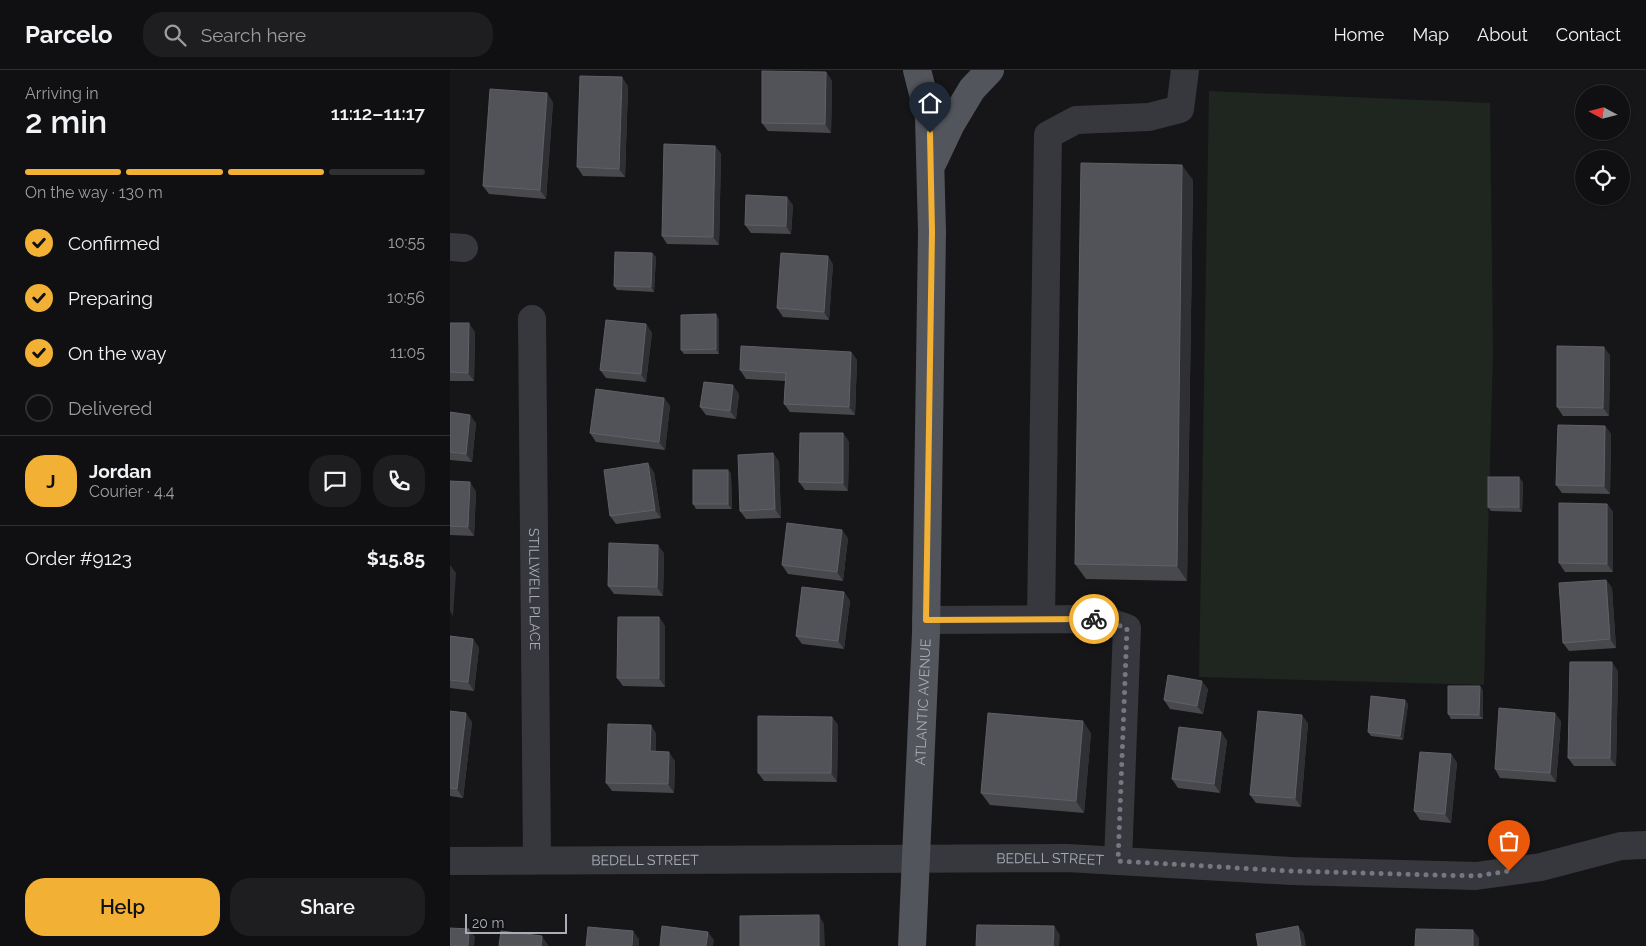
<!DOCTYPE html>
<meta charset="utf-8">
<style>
:root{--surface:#101012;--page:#1e1e20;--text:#f1f3f6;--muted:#9c9d9f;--line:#303032;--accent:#f2b134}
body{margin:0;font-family:Raleway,sans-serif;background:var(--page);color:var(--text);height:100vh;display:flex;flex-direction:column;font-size:19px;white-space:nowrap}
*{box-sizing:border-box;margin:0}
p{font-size:16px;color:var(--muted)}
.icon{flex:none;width:28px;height:28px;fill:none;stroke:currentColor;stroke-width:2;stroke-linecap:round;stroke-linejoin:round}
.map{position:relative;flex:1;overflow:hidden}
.panel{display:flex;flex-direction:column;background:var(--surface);width:450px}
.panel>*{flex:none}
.needle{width:32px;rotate:277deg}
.controls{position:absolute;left:1125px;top:15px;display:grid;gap:10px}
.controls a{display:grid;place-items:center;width:55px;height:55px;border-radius:50%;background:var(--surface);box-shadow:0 1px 4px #0004,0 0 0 1px var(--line);font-size:25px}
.scale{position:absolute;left:15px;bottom:12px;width:102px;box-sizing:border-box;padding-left:5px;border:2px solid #a8adb8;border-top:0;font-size:14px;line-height:18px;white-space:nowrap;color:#a8adb8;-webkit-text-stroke:4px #111113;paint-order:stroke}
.pin{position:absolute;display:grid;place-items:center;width:42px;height:42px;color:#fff;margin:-51px -21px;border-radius:50% 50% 50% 0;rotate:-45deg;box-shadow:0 0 5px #0007}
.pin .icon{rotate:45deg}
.courier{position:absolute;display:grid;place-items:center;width:50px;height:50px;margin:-25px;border:4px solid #f2b134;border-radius:50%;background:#fff;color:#222;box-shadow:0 1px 6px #0007}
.summary em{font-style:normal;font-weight:600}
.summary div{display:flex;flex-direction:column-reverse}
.summary{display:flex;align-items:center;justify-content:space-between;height:85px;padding:0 25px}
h1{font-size:32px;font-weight:600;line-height:38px}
.bar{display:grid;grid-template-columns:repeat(4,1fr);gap:8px 5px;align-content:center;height:60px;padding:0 25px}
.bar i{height:6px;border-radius:4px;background:var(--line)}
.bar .on{background:var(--accent)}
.bar p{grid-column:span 4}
.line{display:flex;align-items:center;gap:12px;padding:0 25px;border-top:1px solid var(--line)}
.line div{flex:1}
.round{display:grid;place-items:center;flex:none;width:52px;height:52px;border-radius:20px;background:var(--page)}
ol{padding:0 25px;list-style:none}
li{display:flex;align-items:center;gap:15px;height:55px}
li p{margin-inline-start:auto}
li .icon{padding:5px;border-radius:50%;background:var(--accent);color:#111;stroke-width:4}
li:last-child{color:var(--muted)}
li i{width:28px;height:28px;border:2px solid var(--line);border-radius:50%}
.cta{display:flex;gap:10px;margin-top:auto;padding:10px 25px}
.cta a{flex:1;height:58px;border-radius:20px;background:var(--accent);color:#111;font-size:20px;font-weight:600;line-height:58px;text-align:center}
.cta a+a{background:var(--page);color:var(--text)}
header{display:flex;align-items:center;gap:30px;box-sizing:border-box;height:70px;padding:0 25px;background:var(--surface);border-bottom:1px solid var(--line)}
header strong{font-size:24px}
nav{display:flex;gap:28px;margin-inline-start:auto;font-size:18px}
.search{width:350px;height:45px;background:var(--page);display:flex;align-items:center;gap:12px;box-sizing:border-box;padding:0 18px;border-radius:20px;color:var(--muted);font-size:19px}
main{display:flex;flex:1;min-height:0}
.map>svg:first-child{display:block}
.grass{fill:#1e261f}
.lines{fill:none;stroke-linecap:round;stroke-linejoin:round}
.minor{stroke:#37383d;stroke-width:28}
.major{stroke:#53555c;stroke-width:28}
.wall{fill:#47494d}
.shaded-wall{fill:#2f3033}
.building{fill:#525359;stroke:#5f6168}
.done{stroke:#757880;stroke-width:5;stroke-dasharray:0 9}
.route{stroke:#f2b134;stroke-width:6}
.labels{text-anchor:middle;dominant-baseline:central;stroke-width:4;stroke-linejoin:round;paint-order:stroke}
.street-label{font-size:14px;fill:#a8adb8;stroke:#111113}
</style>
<header>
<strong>Parcelo</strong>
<div class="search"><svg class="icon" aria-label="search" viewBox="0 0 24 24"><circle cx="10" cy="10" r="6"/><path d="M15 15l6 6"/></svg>Search here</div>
<nav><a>Home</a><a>Map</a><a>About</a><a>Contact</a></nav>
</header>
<main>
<section class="panel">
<div class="summary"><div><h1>2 min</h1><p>Arriving in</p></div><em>11:12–11:17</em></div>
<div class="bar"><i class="on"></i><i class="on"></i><i class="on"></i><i></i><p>On the way · 130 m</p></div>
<ol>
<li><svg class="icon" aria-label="check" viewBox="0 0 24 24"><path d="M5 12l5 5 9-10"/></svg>Confirmed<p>10:55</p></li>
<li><svg class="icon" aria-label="check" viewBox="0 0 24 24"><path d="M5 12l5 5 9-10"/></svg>Preparing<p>10:56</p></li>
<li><svg class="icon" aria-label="check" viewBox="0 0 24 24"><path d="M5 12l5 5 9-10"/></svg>On the way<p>11:05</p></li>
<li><i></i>Delivered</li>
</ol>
<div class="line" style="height:90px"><b class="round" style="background:var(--accent);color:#111">J</b><div><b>Jordan</b><p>Courier · 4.4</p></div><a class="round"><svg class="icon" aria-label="chat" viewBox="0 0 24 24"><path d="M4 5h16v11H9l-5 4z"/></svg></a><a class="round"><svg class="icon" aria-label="phone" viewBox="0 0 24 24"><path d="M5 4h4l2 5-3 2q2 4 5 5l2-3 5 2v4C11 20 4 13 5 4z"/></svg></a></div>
<div class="line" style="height:65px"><div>Order #9123</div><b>$15.85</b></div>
<div class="cta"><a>Help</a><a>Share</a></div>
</section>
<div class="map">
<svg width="1196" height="876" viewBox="0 0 1196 876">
<rect width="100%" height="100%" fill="#161618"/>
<polygon class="grass" points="759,21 1040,33 1043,282 1034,615 749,607"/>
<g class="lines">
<g class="minor">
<polyline points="0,177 14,178"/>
<path id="s1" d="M82 249 87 790"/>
<polyline points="591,549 598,65 626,50 699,47 730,39 735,0"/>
<polyline points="476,550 650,549 677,558 668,791"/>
<path id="s2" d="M0 791 617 788 841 801 1026 806 1091 797 1171 776 1196 775"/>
</g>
<g class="major">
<polyline points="483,92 501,54 522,19 540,0"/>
<path id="s3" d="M462 876 476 563 482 162 479 47 467 0"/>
</g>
</g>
<g class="wall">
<polygon points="376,2 382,11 381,63 318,61 312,53"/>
<polygon points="178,16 175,107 133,106 127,97"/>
<polygon points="103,32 96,129 39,124 33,116"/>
<polygon points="265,76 271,84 269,175 217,174 212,166"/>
<polygon points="743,110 737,511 636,509 625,494"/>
<polygon points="343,135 341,164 301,163 295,155"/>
<polygon points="202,183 206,187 204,222 167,220 164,216"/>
<polygon points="383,194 379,250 333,247 327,238"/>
<polygon points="269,249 269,284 234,284 231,280"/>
<polygon points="0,253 25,262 24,311 0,311"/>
<polygon points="196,254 202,263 196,312 156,308 150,300"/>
<polygon points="401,282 407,290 405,345 340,342 334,334 335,311 296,309 290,300"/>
<polygon points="1160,285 1159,346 1113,346 1107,337"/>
<polygon points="289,324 286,349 256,345 250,337"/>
<polygon points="214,328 220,336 215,380 146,372 140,363"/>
<polygon points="0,342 26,353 22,392 0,390"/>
<polygon points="1155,356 1161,364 1160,424 1112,423 1106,415"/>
<polygon points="393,363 399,372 398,421 355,420 349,412"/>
<polygon points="323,383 329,392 331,448 296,449 290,441"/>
<polygon points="278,400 281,404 282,439 246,439 243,434"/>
<polygon points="204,402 211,448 166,454 160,446"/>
<polygon points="0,411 26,421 24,466 0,465"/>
<polygon points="1073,412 1072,442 1041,441 1038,437"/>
<polygon points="1157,434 1163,442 1163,502 1115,502 1109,493"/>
<polygon points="398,468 393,511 338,504 332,495"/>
<polygon points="214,483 213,526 164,524 158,516"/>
<polygon points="1156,510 1162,518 1166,578 1119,581 1113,573"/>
<polygon points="394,522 400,531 394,579 352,574 346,566"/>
<polygon points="209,547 215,556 215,617 173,616 167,608"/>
<polygon points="0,566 23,569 29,578 24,621 0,618"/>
<polygon points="1168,601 1166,696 1124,696 1118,688"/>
<polygon points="758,619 753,644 720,639 714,630"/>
<polygon points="1033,620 1033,649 1001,649 998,644"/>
<polygon points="955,630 958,634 953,670 921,666 918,662"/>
<polygon points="0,641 22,652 13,728 0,726"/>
<polygon points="382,647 388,655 387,712 314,711 308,703"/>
<polygon points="1111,651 1106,712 1050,708 1045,699"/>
<polygon points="858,653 851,737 806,733 800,725"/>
<polygon points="201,655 206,664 206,682 225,691 224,723 162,721 156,713"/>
<polygon points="771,662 777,671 770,723 728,718 722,709"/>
<polygon points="641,663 634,743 540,735 531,723"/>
<polygon points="1001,684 1007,693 1001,753 970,750 964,741"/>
</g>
<g class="shaded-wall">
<polygon points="376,2 382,11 381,63 375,54"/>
<polygon points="172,7 178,16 175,107 169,99"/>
<polygon points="97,23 103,32 96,129 90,120"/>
<polygon points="265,76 271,84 269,175 263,167"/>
<polygon points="732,95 743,110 737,511 727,496"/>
<polygon points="337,127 343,135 341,164 336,156"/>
<polygon points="202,183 206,187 204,222 201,217"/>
<polygon points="378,186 383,194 379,250 374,242"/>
<polygon points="266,244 269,249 269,284 266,279"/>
<polygon points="19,253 25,262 24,311 18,303"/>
<polygon points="196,254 202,263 196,312 191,304"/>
<polygon points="1154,277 1160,285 1159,346 1153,338"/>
<polygon points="401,282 407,290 405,345 399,337"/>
<polygon points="283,315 289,324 286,349 280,341"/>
<polygon points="214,328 220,336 215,380 209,372"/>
<polygon points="20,345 26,353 22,392 16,384"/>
<polygon points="1155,356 1161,364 1160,424 1154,416"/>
<polygon points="393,363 399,372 398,421 393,413"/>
<polygon points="323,383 329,392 331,448 325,439"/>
<polygon points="198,393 204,402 211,448 205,440"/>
<polygon points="278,400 281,404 282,439 278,434"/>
<polygon points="1069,407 1073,412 1072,442 1069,437"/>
<polygon points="20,412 26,421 24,466 18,457"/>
<polygon points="1157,434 1163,442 1163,502 1157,494"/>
<polygon points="392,460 398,468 393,511 387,502"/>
<polygon points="208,475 214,483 213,526 207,517"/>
<polygon points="0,495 6,503 3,546 0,541"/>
<polygon points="1156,510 1162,518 1166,578 1160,569"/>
<polygon points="394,522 400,531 394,579 388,571"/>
<polygon points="209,547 215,556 215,617 209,608"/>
<polygon points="23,569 29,578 24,621 18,612"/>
<polygon points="1162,592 1168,601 1166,696 1160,688"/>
<polygon points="752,611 758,619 753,644 747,636"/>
<polygon points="1030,616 1033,620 1033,649 1029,645"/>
<polygon points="955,630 958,634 953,670 950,666"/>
<polygon points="16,643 22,652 13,728 7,719"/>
<polygon points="1105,643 1111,651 1106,712 1100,703"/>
<polygon points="852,645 858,653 851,737 845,728"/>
<polygon points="382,647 388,655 387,712 381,703"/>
<polygon points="633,651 641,663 634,743 626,731"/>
<polygon points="201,655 206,664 206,690 200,681"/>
<polygon points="771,662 777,671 770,723 764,714"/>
<polygon points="219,682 225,691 224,723 218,714"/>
<polygon points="1001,684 1007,693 1001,753 995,744"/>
<polygon points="369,845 374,854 375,876 369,876"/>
<polygon points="604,856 610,865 609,876 603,876"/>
<polygon points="848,856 854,864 856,876 851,876"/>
<polygon points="19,859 25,867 24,876 18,876"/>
<polygon points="1023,860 1029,868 1029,876 1023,876"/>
<polygon points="183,861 189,869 189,876 182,876"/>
<polygon points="258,862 264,870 263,876 256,876"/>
<polygon points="92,866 98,875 98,876 91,876"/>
</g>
<g class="building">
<polygon points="312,1 376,2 375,54 312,53"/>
<polygon points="130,6 172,7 169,99 127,97"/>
<polygon points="40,19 97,23 90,120 33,116"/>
<polygon points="214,74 265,76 263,167 212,166"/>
<polygon points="631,93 732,95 727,496 625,494"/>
<polygon points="296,125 337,127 336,156 295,155"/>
<polygon points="165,182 202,183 201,217 164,216"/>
<polygon points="331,183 378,186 374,242 327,238"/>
<polygon points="266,244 266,279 231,280 231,245"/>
<polygon points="156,250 196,254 191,304 150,300"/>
<polygon points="0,253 19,253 18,303 0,302"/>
<polygon points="291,276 401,282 399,337 334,334 336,303 290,300"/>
<polygon points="1107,276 1154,277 1153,338 1107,337"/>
<polygon points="254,312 283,315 280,341 250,337"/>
<polygon points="146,319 214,328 209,372 140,363"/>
<polygon points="0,342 20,345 16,384 0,382"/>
<polygon points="1108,355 1155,356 1154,416 1106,415"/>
<polygon points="350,363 393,363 393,413 349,412"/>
<polygon points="323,383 325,439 290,441 288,385"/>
<polygon points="198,393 205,440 160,446 154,400"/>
<rect x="243" y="400" width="35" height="34"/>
<rect x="1038" y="407" width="31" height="30"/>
<polygon points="0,411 20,412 18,457 0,456"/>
<polygon points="1109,433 1157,434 1157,494 1109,493"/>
<polygon points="337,453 392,460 387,502 332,495"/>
<polygon points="159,473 208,475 207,517 158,516"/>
<polygon points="1156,510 1160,569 1113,573 1109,513"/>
<polygon points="352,517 394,522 388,571 346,566"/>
<polygon points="168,547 209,547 209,608 167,608"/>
<polygon points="0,566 23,569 18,612 0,610"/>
<polygon points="1120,592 1162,592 1160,688 1118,688"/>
<polygon points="718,605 752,611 747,636 714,630"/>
<polygon points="998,616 1030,616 1029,645 998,644"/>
<polygon points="921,626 955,630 950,666 918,662"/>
<polygon points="1049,638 1105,643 1100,703 1045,699"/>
<polygon points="0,641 16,643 7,719 0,718"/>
<polygon points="808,641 852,645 845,728 800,725"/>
<polygon points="538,643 633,651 626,731 531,723"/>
<polygon points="308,646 382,647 381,703 308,703"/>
<polygon points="158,654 201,655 200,681 219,682 218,714 156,713"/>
<polygon points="729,657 771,662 764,714 722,709"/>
<polygon points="970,682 1001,684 995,744 964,741"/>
<polygon points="369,845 369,876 290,876 290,846"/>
<polygon points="527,855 604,856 603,876 526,876"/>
<polygon points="212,856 258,862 256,876 210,876"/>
<polygon points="848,856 851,876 808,876 806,864"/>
<polygon points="138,857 183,861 182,876 136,876"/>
<polygon points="0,858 19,859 18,876 0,876"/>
<polygon points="966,859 1023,860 1023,876 965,876"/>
<polygon points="51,861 92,866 91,876 49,876"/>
</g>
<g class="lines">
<polyline class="done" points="644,549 650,549 677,558 668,791 841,801 1026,806 1059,801"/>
<polyline class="route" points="480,63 482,162 476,550 644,549"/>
</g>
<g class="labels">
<g class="street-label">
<text stroke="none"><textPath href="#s1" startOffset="270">STILLWELL PLACE</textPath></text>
<text stroke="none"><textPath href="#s3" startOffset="244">ATLANTIC AVENUE</textPath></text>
<text stroke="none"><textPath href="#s2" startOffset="195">BEDELL STREET</textPath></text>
<text stroke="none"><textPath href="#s2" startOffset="600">BEDELL STREET</textPath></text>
</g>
</g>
</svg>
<div class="controls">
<a><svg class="needle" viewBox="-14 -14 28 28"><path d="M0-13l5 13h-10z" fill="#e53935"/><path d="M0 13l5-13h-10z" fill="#9c9d9f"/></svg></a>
<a><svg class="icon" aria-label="locate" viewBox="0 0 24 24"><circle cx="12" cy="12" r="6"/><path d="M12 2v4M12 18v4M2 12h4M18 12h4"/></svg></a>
</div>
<div class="scale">20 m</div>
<div class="pin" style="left:1059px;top:801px;background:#ea580c"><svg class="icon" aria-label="bag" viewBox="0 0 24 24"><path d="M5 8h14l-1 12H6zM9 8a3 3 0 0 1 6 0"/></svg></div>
<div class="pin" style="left:480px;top:63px;background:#1f2937"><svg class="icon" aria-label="home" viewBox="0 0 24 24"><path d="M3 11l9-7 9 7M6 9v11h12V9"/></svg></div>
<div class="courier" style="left:644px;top:549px"><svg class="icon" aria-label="bike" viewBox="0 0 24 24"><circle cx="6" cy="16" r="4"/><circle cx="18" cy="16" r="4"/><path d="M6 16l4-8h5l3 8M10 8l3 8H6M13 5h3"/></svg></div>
</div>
</main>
